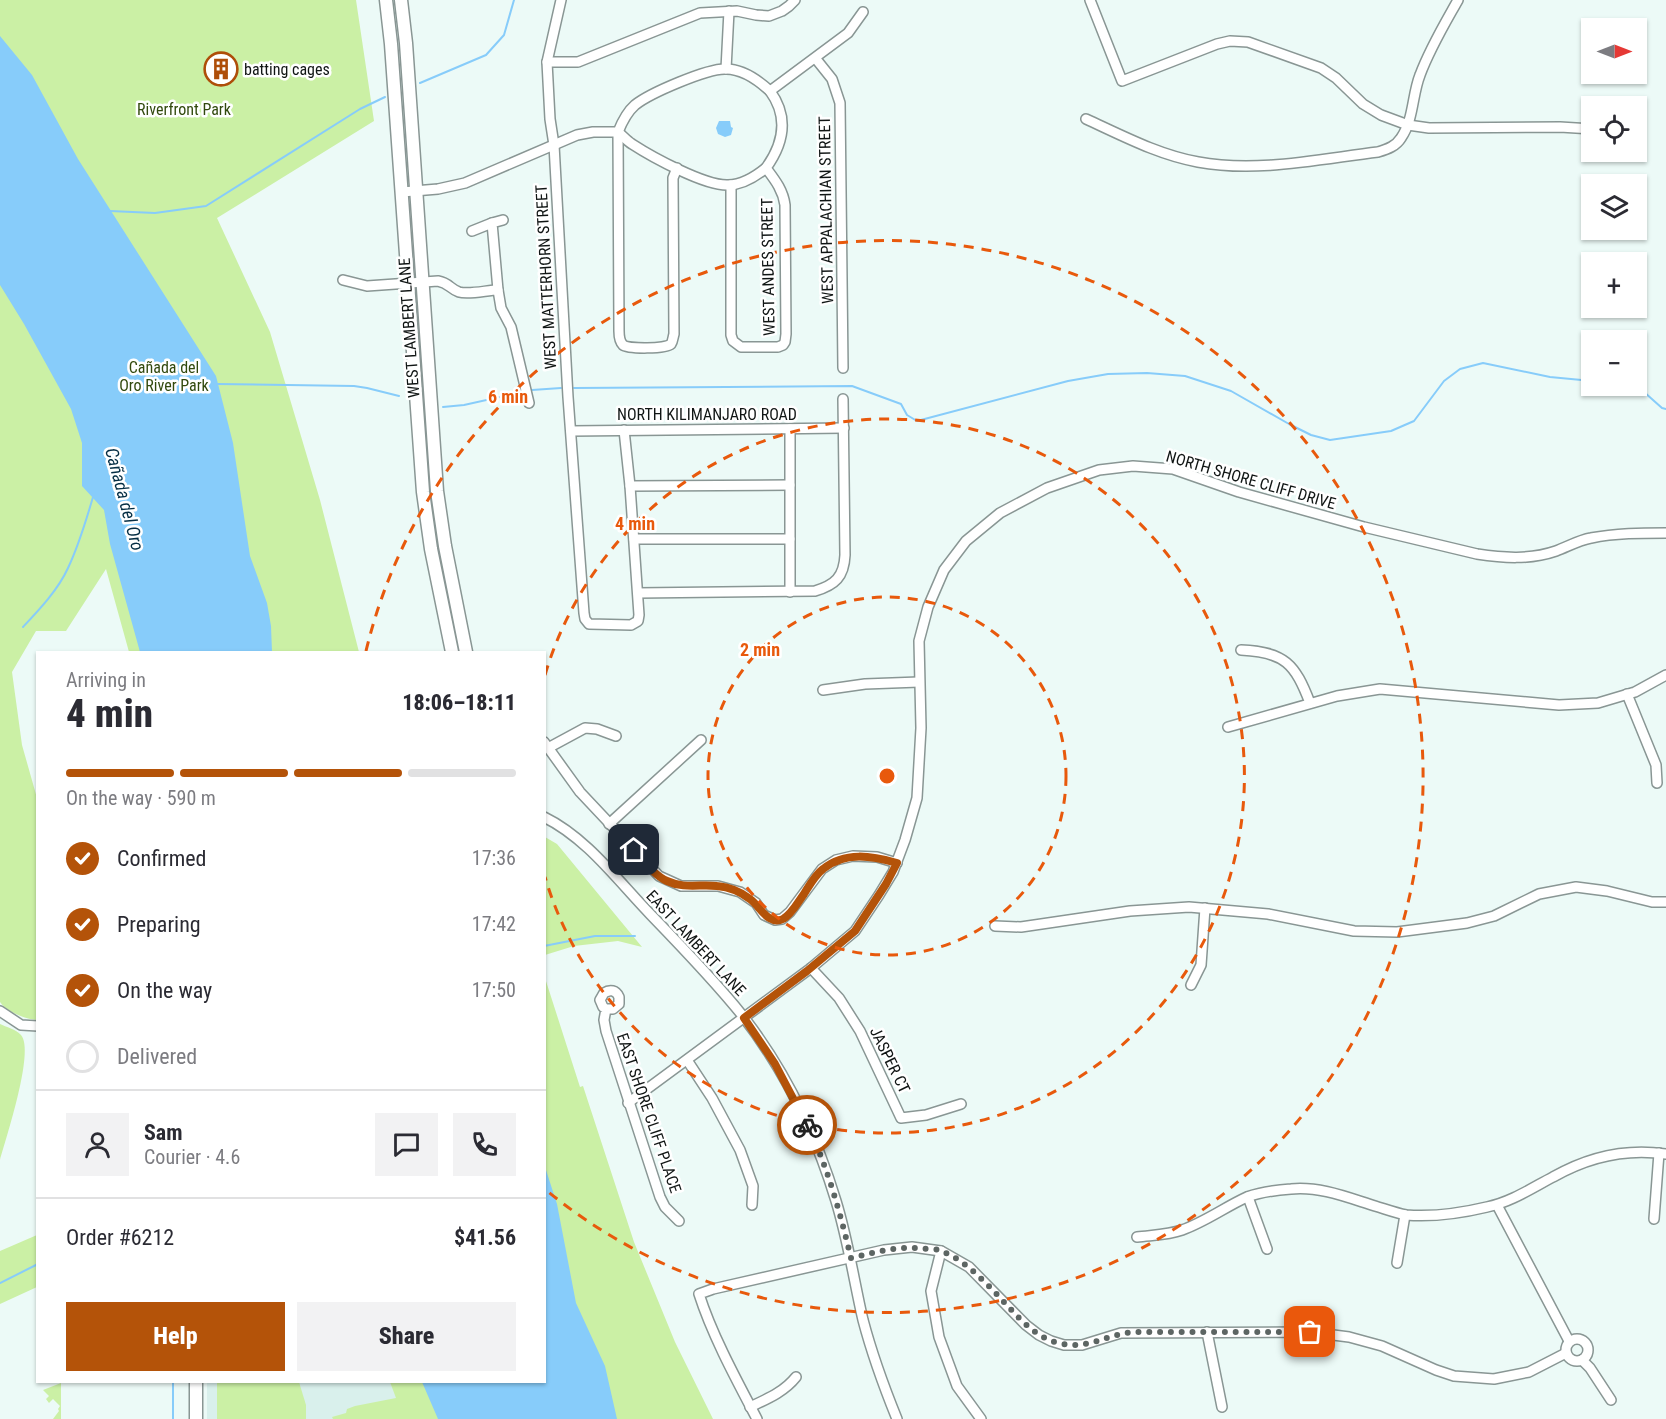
<!DOCTYPE html>
<meta charset="utf-8">
<style>
:root{--surface:#fff;--page:#f2f2f3;--text:#2b2b33;--muted:#7c7c81;--line:#e1e1e2;--accent:#b45309}
body{margin:0;font-family:"Roboto Condensed",sans-serif;background:var(--page);color:var(--text);height:100vh;display:flex;flex-direction:column;font-size:22px;white-space:nowrap}
*{box-sizing:border-box;margin:0}
p{font-size:20px;color:var(--muted)}
.icon{flex:none;width:33px;height:33px;fill:none;stroke:currentColor;stroke-width:2;stroke-linecap:round;stroke-linejoin:round}
.map{position:relative;flex:1;overflow:hidden}
.details{position:absolute;left:36px;top:651px;width:510px;height:732px;display:flex;flex-direction:column;background:var(--surface);border-radius:0px;box-shadow:0 2px 4px #0004}
.details>*{flex:none}
.needle{width:39px;rotate:90deg}
.tools{position:absolute;left:1581px;top:18px;display:grid;gap:12px}
.tools a{display:grid;place-items:center;width:66px;height:66px;border-radius:0px;background:var(--surface);box-shadow:0 2px 4px #0004;font-size:30px}
.pin{position:absolute;display:grid;place-items:center;width:51px;height:51px;color:#fff;margin:-26px;border-radius:12px;box-shadow:0 3px 9px #0006}
.courier{position:absolute;display:grid;place-items:center;width:60px;height:60px;margin:-30px;border:4px solid #b45309;border-radius:50%;background:#fff;color:#222;box-shadow:0 2px 8px #0007}
.head em{font-style:normal;font-weight:800}
.head div{display:flex;flex-direction:column-reverse}
.head{display:flex;align-items:center;justify-content:space-between;height:102px;padding:0 30px}
h1{font-size:39px;font-weight:800;line-height:45px}
.bar{display:grid;grid-template-columns:repeat(4,1fr);gap:9px 6px;align-content:center;height:72px;padding:0 30px}
.bar i{height:8px;border-radius:4px;background:var(--line)}
.bar .selected{background:var(--accent)}
.bar p{grid-column:span 4}
.line{display:flex;align-items:center;gap:15px;padding:0 30px;border-top:2px solid var(--line)}
.line div{flex:1}
.round{display:grid;place-items:center;flex:none;width:63px;height:63px;border-radius:0px;background:var(--page)}
ol{padding:0 30px;list-style:none}
li{display:flex;align-items:center;gap:18px;height:66px}
li p{margin-inline-start:auto}
li .icon{padding:6px;border-radius:50%;background:var(--accent);color:#fff;stroke-width:4}
li:last-child{color:var(--muted)}
li i{width:33px;height:33px;border:3px solid var(--line);border-radius:50%}
.button{display:flex;gap:12px;margin-top:auto;padding:12px 30px}
.button a{flex:1;height:69px;border-radius:0px;background:var(--accent);color:#fff;font-size:24px;font-weight:800;line-height:69px;text-align:center}
.button a+a{background:var(--page);color:var(--text)}
.map>svg:first-child{display:block}
.built{fill:#d9f0ec}
.green{fill:#cbf0a5}
.water{fill:#87ccfa}
.lines{fill:none;stroke-linecap:round;stroke-linejoin:round}
.stream{stroke:#87ccfa;stroke-width:2}
.minor-casing{stroke:#899694;stroke-width:12}
.major-casing{stroke:#899694;stroke-width:15}
.minor{stroke:#fff;stroke-width:9}
.major{stroke:#fff;stroke-width:12}
.done{stroke:#5d6563;stroke-width:6;stroke-dasharray:0 10.8}
.route{stroke:#b45309;stroke-width:8}
.ring{fill:none;stroke:#e8590c;stroke-width:3;stroke-dasharray:10 8}
.labels{text-anchor:middle;dominant-baseline:central;stroke-width:5;stroke-linejoin:round;paint-order:stroke}
.poi-label{font-size:16px;fill:#101514;stroke:#fff;text-anchor:start}
.park-label{font-size:16px;fill:#31490d;stroke:#fff}
.street-label{font-size:16px;fill:#101514;stroke:#fff}
.water-label{font-size:18px;font-style:italic;fill:#052e44;stroke:#fff}
.centre{fill:#e8590c;stroke:#fff;stroke-width:3}
.ring-label{font-size:18px;text-anchor:middle;font-weight:bold;fill:#e8590c;stroke:#fff;stroke-width:5;stroke-linejoin:round;paint-order:stroke}
</style>
<div class="map">
<svg width="1666" height="1419" viewBox="0 0 1666 1419">
<rect width="100%" height="100%" fill="#ecfaf7"/>
<polygon class="built" points="207,1382 398,1382 417,1419 207,1419"/>
<g class="green">
<path d="M0 0H356L374 121 217 218 270 332 320 500 359 652H129L106 569 66 631H36L12 672 22 745 37 798V1020C25 1019 7 1012 0 1002Z"/>
<polygon points="545,837 557,844 642,947 618,941 574,946 545,955"/>
<polygon points="545,978 580,1087 583,1086 634,1242 675,1342 713,1419 333,1419 332,1417 346,1413 347,1409 355,1406 396,1398 390,1382 544,1382"/>
<path d="M0 1024C6 1027 16 1029 21 1035 35 1051 6 1138 0 1160Z"/>
<polygon points="37,1235 37,1287 0,1304 0,1251"/>
<polygon points="217,1382 299,1382 306,1405 306,1419 217,1419"/>
<polygon points="61,1383 61,1419 53,1419 59,1411 58,1409 60,1406 53,1399 49,1403 46,1399 49,1396 43,1390"/>
</g>
<g class="water">
<polygon points="0,36 32,75 78,159 216,376 233,443 250,556 267,603 271,626 272,652 140,652 110,544 104,510 82,486 82,443 71,409 24,324 0,285"/>
<polygon points="719,121 730,121 731,127 733,128 731,135 725,137 718,134 716,128"/>
<polygon points="545,1167 557,1204 576,1303 605,1366 617,1419 438,1419 422,1382 544,1382"/>
</g>
<g class="lines">
<g class="stream">
<polyline points="420,83 486,55 504,35 514,0"/>
<polyline points="110,211 155,213 206,206 360,109 385,97"/>
<polyline points="217,384 354,386 367,388 399,396"/>
<polyline points="1619,386 1644,392 1662,408 1666,409"/>
<polyline points="574,388 852,386 901,404 907,415 917,421 1068,381 1108,374 1147,373 1185,376 1231,391 1289,424 1311,435 1330,440 1391,431 1414,421 1444,381 1460,369 1483,363 1550,377 1592,381"/>
<polyline points="532,390 561,388"/>
<polyline points="443,407 464,405 522,392"/>
<path d="M23 627C39 610 58 590 68 568 79 545 86 521 93 497"/>
<polyline points="544,946 595,936 635,936"/>
<polyline points="0,1283 38,1264"/>
<polyline points="173,1382 173,1419"/>
</g>
<g class="minor-casing">
<g id="minor">
<polyline points="561,0 547,62 550,119 554,145 568,397 584,613 585,619 589,624 631,625 638,621 639,615 630,486 624,430"/>
<polyline points="1090,0 1122,81 1217,44 1230,41 1248,42 1321,68 1336,78 1363,104 1381,115 1408,125 1429,128 1560,127 1592,129"/>
<polyline points="816,59 832,79 840,103 843,368"/>
<polyline points="547,62 578,62 700,13 737,11 756,15 769,16 782,11 789,6 795,0"/>
<polyline points="726,69 729,11"/>
<path d="M1086 119C1123 136 1159 155 1198 162 1257 173 1320 159 1378 152 1388 149 1396 146 1401 138 1414 119 1412 95 1420 75 1430 48 1444 25 1458 0"/>
<path d="M618 132 619 331C619 335 619 341 623 345 628 349 666 349 671 344 673 341 673 337 674 334L673 178 677 168"/>
<path d="M618 132C623 136 627 141 632 144 652 157 705 186 728 185 742 185 755 177 766 168"/>
<path d="M731 185V335L733 341 741 347H778L783 345 785 342 786 334 785 205C783 190 775 180 766 168 784 143 789 117 770 91"/>
<path d="M402 192 438 189 465 183 577 135 593 132H618C622 122 627 112 635 105 650 93 708 68 726 69 743 69 758 80 770 91L848 33 863 12"/>
<polyline points="472,231 492,223"/>
<path d="M343 280 367 286 438 281C449 283 450 289 459 292 469 295 488 290 498 290L492 223 503 220"/>
<polyline points="498,290 501,308 511,327 529,403"/>
<polyline points="571,431 844,428"/>
<polyline points="630,486 790,485"/>
<polyline points="634,539 790,539"/>
<polyline points="790,592 790,429"/>
<path d="M638 593 815 591C835 585 844 577 845 555L843 399"/>
<path d="M1241 650C1285 652 1295 664 1310 703"/>
<polyline points="823,690 865,684 919,682"/>
<polyline points="1627,694 1656,765 1657,783"/>
<polyline points="1228,727 1337,696 1380,689 1559,705 1598,703 1635,692 1666,675"/>
<polyline points="544,742 580,792 659,876 681,886 718,886 740,892 756,903 764,915 775,920 782,919 790,912 822,869 836,860 853,856 877,857 897,863"/>
<polyline points="548,748 585,728 597,729 616,736"/>
<path d="M544 817C587 838 618 881 651 915 682 947 714 980 742 1015 785 1070 816 1135 836 1201 848 1240 854 1281 863 1320 872 1354 884 1387 897 1419"/>
<polyline points="609,824 701,740"/>
<polyline points="995,926 1021,927 1130,911 1189,907 1268,914 1354,931 1397,932 1467,923 1494,916 1539,894 1576,887 1607,891 1652,902 1666,902"/>
<polyline points="811,968 839,998 860,1031 901,1118 926,1115 961,1104"/>
<polyline points="1191,985 1201,965 1205,908"/>
<path d="M606 1009H613L619 1004V997C616 990 610 989 604 993L600 1000 603 1007 606 1009 604 1020 606 1031 660 1197 665 1207 679 1221"/>
<polyline points="0,1011 21,1025 38,1026"/>
<polyline points="687,1060 712,1098 740,1150 753,1186 752,1205"/>
<path d="M628 1103 811 968 855 931 879 895 893 872 905 840 917 798 921 728 919 641 928 607 944 570 966 541 1000 513 1047 488 1099 470 1133 466 1173 469 1239 492 1364 527 1477 554C1503 558 1530 560 1556 551 1567 547 1579 540 1591 538 1616 533 1641 533 1666 533"/>
<polyline points="1248,1197 1267,1249"/>
<polyline points="1497,1205 1569,1341"/>
<polyline points="1654,1219 1659,1153"/>
<path d="M1137 1237C1153 1235 1168 1235 1182 1230 1205 1222 1225 1207 1247 1197 1261 1192 1277 1190 1291 1189 1320 1186 1349 1198 1375 1206 1385 1209 1396 1213 1406 1215 1432 1217 1462 1213 1487 1207 1511 1202 1532 1188 1553 1177 1588 1157 1626 1148 1666 1154"/>
<polyline points="941,1251 931,1291 939,1337 957,1386 981,1419"/>
<polyline points="1397,1263 1405,1215"/>
<polyline points="1207,1332 1222,1407"/>
<circle cx="1577" cy="1350" r="11"/>
<polyline points="1582,1360 1590,1368 1611,1400"/>
<path d="M750 1407C767 1399 784 1392 796 1377"/>
<path d="M757 1419C737 1381 712 1335 699 1294L713 1289 884 1250 912 1247 941 1251 969 1267 1026 1325 1039 1335 1051 1341 1064 1345H1082L1121 1333 1310 1332 1349 1337 1382 1346 1436 1370 1454 1376 1494 1379 1529 1372 1566 1353"/>
</g>
</g>
<g class="major-casing">
<g id="major">
<polyline points="386,0 391,44 423,492 431,549 452,652"/>
<polyline points="401,0 406,43 437,491 445,546 466,652"/>
<polyline points="196,1382 196,1419"/>
</g>
</g>
<use href="#minor" class="minor"/>
<use href="#major" class="major"/>
</g>
<g class="lines">
<path class="done" d="M807 1125C828 1167 840 1213 851 1258 876 1252 901 1245 927 1249 931 1249 937 1249 941 1251 968 1260 997 1295 1017 1316 1030 1329 1044 1341 1063 1344 1088 1349 1109 1334 1134 1332H1310"/>
<path class="route" d="M634 850C644 861 654 875 667 881 684 889 700 884 717 886 729 887 741 892 750 899 760 906 768 926 783 919 792 914 798 902 804 894 809 886 815 875 823 869 845 851 872 856 897 863L886 884 855 931 807 971 744 1018 775 1064 807 1125"/>
</g>
<g class="ring">
<circle cx="887" cy="776" r="179"/>
<path d="M545 675A357 357 0 1 1 545 877"/>
<path d="M366 651A536 536 0 1 1 546 1190"/>
</g>
<defs>
<g id="building-ring" transform="scale(1.725)"><circle r="9.5" fill="#fff" stroke="#ae4e09" stroke-width="1.5"/><path d="M-4-6H4V6H1V3H-1V6H-4ZM-2.5-4.3h1.7v1.8h-1.7ZM.8-4.3h1.7v1.8H.8ZM-2.5-1h1.7V.8h-1.7ZM.8-1h1.7V.8H.8Z" fill="#ae4e09"/></g>
</defs>
<g fill-rule="evenodd">
<use href="#building-ring" x="221" y="69"/>
</g>
<g class="labels">
<g class="poi-label">
<text x="244" y="69">batting cages</text>
</g>
<g class="park-label">
<text x="184" y="109">Riverfront Park</text>
<text x="164" y="367">Cañada del<tspan x="164" dy="18">Oro River Park</tspan></text>
</g>
<g class="street-label">
<text transform="translate(826 210) rotate(-91)">WEST APPALACHIAN STREET</text>
<text transform="translate(768 267) rotate(-91)">WEST ANDES STREET</text>
<text transform="translate(546 277) rotate(-93)">WEST MATTERHORN STREET</text>
<text transform="translate(409 328) rotate(-94)">WEST LAMBERT LANE</text>
<text x="707" y="414">NORTH KILIMANJARO ROAD</text>
<text transform="translate(1251 480) rotate(16)">NORTH SHORE CLIFF DRIVE</text>
<text transform="translate(696 943) rotate(47)">EAST LAMBERT LANE</text>
<text transform="translate(890 1060) rotate(64)">JASPER CT</text>
<text transform="translate(649 1113) rotate(71)">EAST SHORE CLIFF PLACE</text>
</g>
<g class="water-label">
<text transform="translate(125 499) rotate(75)">Cañada del Oro</text>
</g>
</g>
<circle cx="887" cy="776" r="9" class="centre"/>
<g class="ring-label">
<text x="508" y="403">6 min</text>
<text x="635" y="530">4 min</text>
<text x="760" y="656">2 min</text>
</g>
</svg>
<div class="tools">
<a><svg class="needle" viewBox="-14 -14 28 28"><path d="M0-13l5 13h-10z" fill="#e53935"/><path d="M0 13l5-13h-10z" fill="#7c7c81"/></svg></a>
<a><svg class="icon" aria-label="locate" viewBox="0 0 24 24"><circle cx="12" cy="12" r="6"/><path d="M12 2v4M12 18v4M2 12h4M18 12h4"/></svg></a>
<a><svg class="icon" aria-label="layers" viewBox="0 0 24 24"><path d="M12 4l9 5-9 5-9-5zM3 14l9 5 9-5"/></svg></a>
<a>+</a>
<a>−</a>
</div>
<div class="pin" style="left:1310px;top:1332px;background:#ea580c"><svg class="icon" aria-label="bag" viewBox="0 0 24 24"><path d="M5 8h14l-1 12H6zM9 8a3 3 0 0 1 6 0"/></svg></div>
<div class="pin" style="left:634px;top:850px;background:#1f2937"><svg class="icon" aria-label="home" viewBox="0 0 24 24"><path d="M3 11l9-7 9 7M6 9v11h12V9"/></svg></div>
<div class="courier" style="left:807px;top:1125px"><svg class="icon" aria-label="bike" viewBox="0 0 24 24"><circle cx="6" cy="16" r="4"/><circle cx="18" cy="16" r="4"/><path d="M6 16l4-8h5l3 8M10 8l3 8H6M13 5h3"/></svg></div>
<section class="details">
<div class="head"><div><h1>4 min</h1><p>Arriving in</p></div><em>18:06–18:11</em></div>
<div class="bar"><i class="selected"></i><i class="selected"></i><i class="selected"></i><i></i><p>On the way · 590 m</p></div>
<ol>
<li><svg class="icon" aria-label="check" viewBox="0 0 24 24"><path d="M5 12l5 5 9-10"/></svg>Confirmed<p>17:36</p></li>
<li><svg class="icon" aria-label="check" viewBox="0 0 24 24"><path d="M5 12l5 5 9-10"/></svg>Preparing<p>17:42</p></li>
<li><svg class="icon" aria-label="check" viewBox="0 0 24 24"><path d="M5 12l5 5 9-10"/></svg>On the way<p>17:50</p></li>
<li><i></i>Delivered</li>
</ol>
<div class="line" style="height:108px"><a class="round"><svg class="icon" aria-label="person" viewBox="0 0 24 24"><circle cx="12" cy="8" r="4"/><path d="M4 21q1-7 8-7t8 7"/></svg></a><div><b>Sam</b><p>Courier · 4.6</p></div><a class="round"><svg class="icon" aria-label="chat" viewBox="0 0 24 24"><path d="M4 5h16v11H9l-5 4z"/></svg></a><a class="round"><svg class="icon" aria-label="phone" viewBox="0 0 24 24"><path d="M5 4h4l2 5-3 2q2 4 5 5l2-3 5 2v4C11 20 4 13 5 4z"/></svg></a></div>
<div class="line" style="height:78px"><div>Order #6212</div><b>$41.56</b></div>
<div class="button"><a>Help</a><a>Share</a></div>
</section>
</div>
